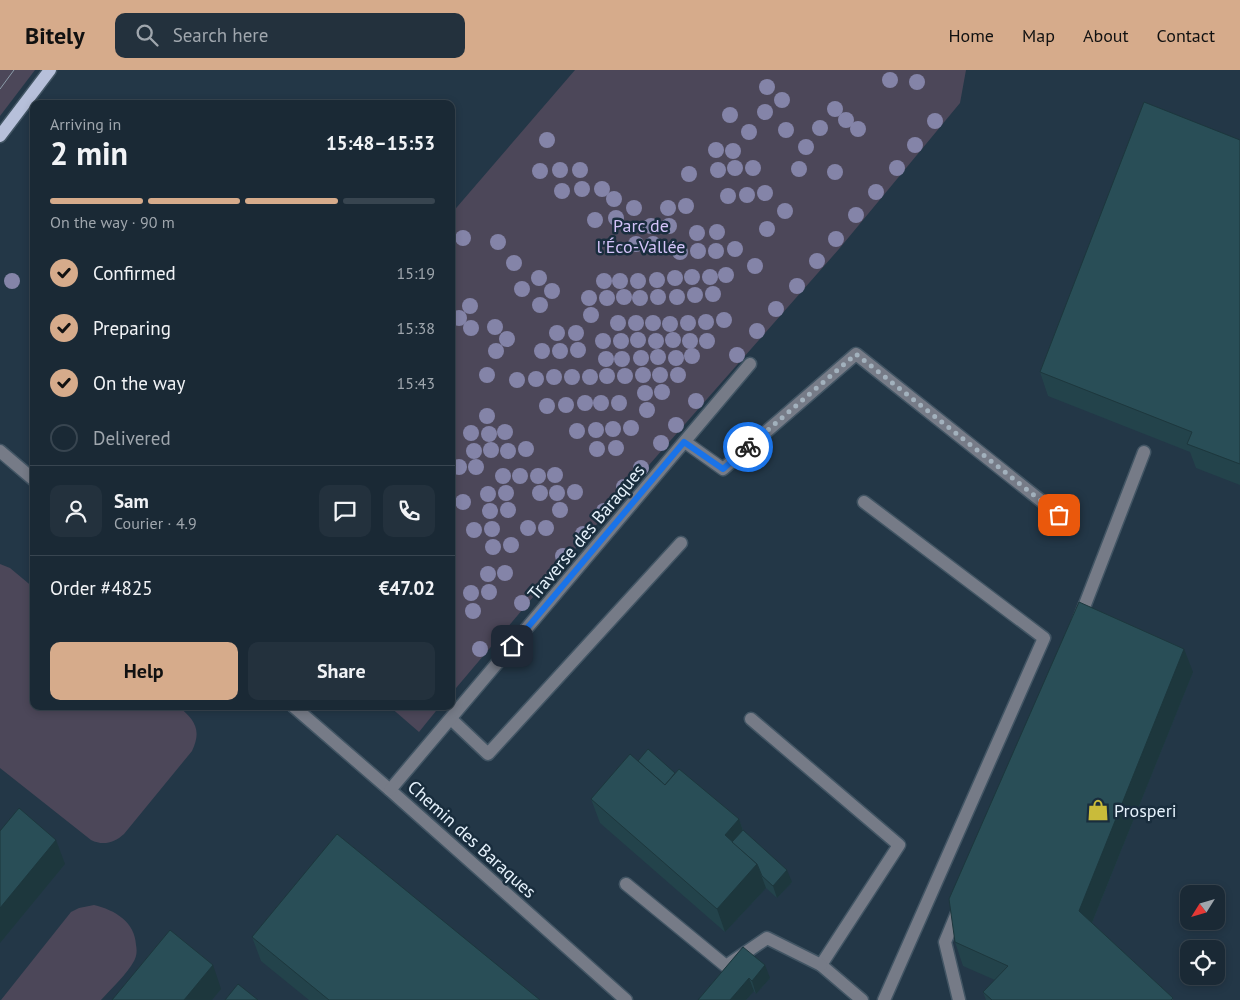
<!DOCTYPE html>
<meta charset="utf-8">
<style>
:root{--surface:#1a2935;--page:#23313d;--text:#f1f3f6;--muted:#9fa6ad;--line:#384550;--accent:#d6ab8b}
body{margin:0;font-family:"PT Sans",sans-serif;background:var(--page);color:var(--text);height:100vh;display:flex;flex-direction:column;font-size:19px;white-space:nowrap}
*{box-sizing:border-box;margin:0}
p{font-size:16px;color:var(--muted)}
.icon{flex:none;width:28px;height:28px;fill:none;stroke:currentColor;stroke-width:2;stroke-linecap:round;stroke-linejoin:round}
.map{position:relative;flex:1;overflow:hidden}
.side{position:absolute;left:30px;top:30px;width:425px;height:610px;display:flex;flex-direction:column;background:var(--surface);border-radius:10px;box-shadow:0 2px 8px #0003,0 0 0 1px var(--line)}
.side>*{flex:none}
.needle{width:32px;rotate:233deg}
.controls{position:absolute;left:1180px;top:815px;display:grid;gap:10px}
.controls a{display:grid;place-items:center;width:45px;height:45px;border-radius:10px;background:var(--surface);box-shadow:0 2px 8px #0003,0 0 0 1px var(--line);font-size:25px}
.pin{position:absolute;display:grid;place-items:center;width:42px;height:42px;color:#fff;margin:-21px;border-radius:10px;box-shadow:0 2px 8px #0006}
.courier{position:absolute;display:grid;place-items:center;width:50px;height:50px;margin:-25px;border:4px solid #1a73e8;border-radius:50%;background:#fff;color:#222;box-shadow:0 1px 6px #0007}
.head em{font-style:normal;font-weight:700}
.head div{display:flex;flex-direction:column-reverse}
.head{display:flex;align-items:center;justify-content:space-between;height:85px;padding:0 20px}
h1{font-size:32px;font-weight:700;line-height:38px}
.bar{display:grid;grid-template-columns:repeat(4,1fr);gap:8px 5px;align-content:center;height:60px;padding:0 20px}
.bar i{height:6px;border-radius:4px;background:var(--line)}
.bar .active{background:var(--accent)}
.bar p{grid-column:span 4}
.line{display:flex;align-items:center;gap:12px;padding:0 20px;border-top:1px solid var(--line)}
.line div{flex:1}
.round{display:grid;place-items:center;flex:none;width:52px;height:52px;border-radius:10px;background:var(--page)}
ol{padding:0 20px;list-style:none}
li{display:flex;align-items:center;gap:15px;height:55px}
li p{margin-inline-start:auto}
li .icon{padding:5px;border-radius:50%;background:var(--accent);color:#111;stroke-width:4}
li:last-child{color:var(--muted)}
li i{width:28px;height:28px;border:2px solid var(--line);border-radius:50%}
.button{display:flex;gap:10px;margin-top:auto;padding:10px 20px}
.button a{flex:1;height:58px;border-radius:10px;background:var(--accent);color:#111;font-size:20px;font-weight:700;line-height:58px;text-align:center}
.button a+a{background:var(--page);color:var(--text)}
header{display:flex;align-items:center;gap:30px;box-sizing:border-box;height:70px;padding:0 25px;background:var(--accent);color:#111}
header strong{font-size:24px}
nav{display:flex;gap:28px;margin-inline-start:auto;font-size:18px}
.search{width:350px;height:45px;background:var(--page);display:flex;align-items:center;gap:12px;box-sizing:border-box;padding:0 18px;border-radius:10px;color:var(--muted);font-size:19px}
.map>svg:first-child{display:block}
.green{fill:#4c4759}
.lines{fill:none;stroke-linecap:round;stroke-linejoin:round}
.minor-casing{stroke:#425564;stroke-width:15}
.major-casing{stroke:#425564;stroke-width:15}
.minor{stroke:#767b87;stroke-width:12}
.major{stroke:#b7c0da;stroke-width:12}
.tram{stroke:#8b9ba8;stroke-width:1}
.tree{fill:#8484a8}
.wall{fill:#23434b}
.shaded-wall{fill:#1d373d}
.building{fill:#294e57;stroke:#1d373d}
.done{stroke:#a2b1bd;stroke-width:5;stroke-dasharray:0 9}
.route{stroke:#1a73e8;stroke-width:6}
.labels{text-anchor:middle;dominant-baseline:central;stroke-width:5;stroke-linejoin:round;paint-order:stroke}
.park-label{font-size:18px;fill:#d3c3f8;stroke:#192d3d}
.street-label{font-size:18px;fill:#e6f2fc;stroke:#192d3d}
.poi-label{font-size:18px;fill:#e6f2fc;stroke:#192d3d;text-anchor:start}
</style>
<header>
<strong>Bitely</strong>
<div class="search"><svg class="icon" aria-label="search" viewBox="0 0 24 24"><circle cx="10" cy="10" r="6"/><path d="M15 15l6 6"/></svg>Search here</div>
<nav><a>Home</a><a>Map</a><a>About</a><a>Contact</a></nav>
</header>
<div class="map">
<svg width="1240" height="930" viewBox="0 0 1240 930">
<rect width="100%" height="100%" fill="#233747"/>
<g class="green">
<polygon points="0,0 35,0 0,46"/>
<polygon points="575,0 966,0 960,33 839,179 539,520 451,624 451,144"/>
<path d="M0 494 10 498 34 518V636H178C195 650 202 660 192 681L124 764C114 773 103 776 91 770L0 698Z"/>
<polygon points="389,636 440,636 419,662"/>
<path d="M94 835C115 840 135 852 136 875 137 880 137 886 134 891 127 904 111 919 101 930H1L71 842 79 838Z"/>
</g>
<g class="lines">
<g class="minor-casing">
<g id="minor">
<polyline points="685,372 723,399 856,284 1059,445"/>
<polyline points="0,381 34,410"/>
<polyline points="864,432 1044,568 884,930"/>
<polyline points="1079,550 1144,382"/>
<polyline points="293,636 390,720 626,930"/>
<polyline points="451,649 488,684 681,473"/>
<polyline points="751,649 899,775 821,895 862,930"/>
<polyline points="390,720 750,294"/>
<polyline points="626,814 726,896 767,868 821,895"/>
<polyline points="959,838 945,872 959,930"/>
</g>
</g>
<g class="major-casing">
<polyline id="major" points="0,66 50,0"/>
</g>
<use href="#minor" class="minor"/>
<use href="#major" class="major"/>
<polyline class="tram" points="0,19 14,0"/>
</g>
<g class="tree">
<circle cx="890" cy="10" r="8"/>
<circle cx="917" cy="12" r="8"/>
<circle cx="767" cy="17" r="8"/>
<circle cx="782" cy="30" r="8"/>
<circle cx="835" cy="39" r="8"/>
<circle cx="765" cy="42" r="8"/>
<circle cx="730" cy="45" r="8"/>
<circle cx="846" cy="50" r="8"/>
<circle cx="935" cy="51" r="8"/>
<circle cx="820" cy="58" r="8"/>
<circle cx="858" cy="59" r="8"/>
<circle cx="786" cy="60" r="8"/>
<circle cx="749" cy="62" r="8"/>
<circle cx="547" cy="70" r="8"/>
<circle cx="915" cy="75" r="8"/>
<circle cx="806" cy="77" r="8"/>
<circle cx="716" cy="80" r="8"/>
<circle cx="733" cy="81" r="8"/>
<circle cx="735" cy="98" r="8"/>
<circle cx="753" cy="98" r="8"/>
<circle cx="897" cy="98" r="8"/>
<circle cx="799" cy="99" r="8"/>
<circle cx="560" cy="100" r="8"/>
<circle cx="580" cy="100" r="8"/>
<circle cx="718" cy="100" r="8"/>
<circle cx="540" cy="101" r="8"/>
<circle cx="835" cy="102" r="8"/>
<circle cx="689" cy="104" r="8"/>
<circle cx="582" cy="119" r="8"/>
<circle cx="602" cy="119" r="8"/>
<circle cx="562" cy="121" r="8"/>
<circle cx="876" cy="122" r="8"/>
<circle cx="765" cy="123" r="8"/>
<circle cx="747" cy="125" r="8"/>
<circle cx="728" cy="126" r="8"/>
<circle cx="614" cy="129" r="8"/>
<circle cx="686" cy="136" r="8"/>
<circle cx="634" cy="138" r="8"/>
<circle cx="668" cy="138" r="8"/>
<circle cx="785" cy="141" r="8"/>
<circle cx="856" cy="145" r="8"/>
<circle cx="616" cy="148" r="8"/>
<circle cx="595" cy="150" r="8"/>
<circle cx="651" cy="156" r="8"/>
<circle cx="669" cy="156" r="8"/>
<circle cx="767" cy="159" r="8"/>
<circle cx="717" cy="162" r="8"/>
<circle cx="697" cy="163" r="8"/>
<circle cx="463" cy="168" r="8"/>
<circle cx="836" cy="169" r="8"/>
<circle cx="498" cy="172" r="8"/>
<circle cx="636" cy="174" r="8"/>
<circle cx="653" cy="174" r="8"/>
<circle cx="735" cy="179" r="8"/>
<circle cx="698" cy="181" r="8"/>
<circle cx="716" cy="181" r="8"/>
<circle cx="680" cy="182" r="8"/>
<circle cx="817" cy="191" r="8"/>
<circle cx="514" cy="193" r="8"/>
<circle cx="755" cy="196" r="8"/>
<circle cx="726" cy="205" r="8"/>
<circle cx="692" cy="207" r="8"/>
<circle cx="710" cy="207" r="8"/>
<circle cx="539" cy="208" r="8"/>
<circle cx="675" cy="208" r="8"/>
<circle cx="657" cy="210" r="8"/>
<circle cx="12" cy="211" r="8"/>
<circle cx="604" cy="211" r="8"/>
<circle cx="620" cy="211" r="8"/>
<circle cx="638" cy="211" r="8"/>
<circle cx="797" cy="216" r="8"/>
<circle cx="522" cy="219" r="8"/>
<circle cx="552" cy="221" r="8"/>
<circle cx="713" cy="224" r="8"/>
<circle cx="695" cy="225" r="8"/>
<circle cx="624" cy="227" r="8"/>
<circle cx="658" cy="227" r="8"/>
<circle cx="677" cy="227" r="8"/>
<circle cx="589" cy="228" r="8"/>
<circle cx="607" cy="228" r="8"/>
<circle cx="640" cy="228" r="8"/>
<circle cx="540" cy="235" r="8"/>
<circle cx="470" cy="236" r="8"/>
<circle cx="776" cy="239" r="8"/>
<circle cx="591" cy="245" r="8"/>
<circle cx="459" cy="248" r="8"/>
<circle cx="724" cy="250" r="8"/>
<circle cx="706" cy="252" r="8"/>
<circle cx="618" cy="253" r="8"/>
<circle cx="636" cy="253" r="8"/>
<circle cx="653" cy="253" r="8"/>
<circle cx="688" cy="253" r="8"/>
<circle cx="670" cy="254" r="8"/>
<circle cx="495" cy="257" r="8"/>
<circle cx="471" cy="258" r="8"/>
<circle cx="757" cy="261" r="8"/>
<circle cx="557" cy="263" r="8"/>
<circle cx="576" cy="263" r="8"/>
<circle cx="507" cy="269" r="8"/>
<circle cx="638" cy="270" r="8"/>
<circle cx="673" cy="270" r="8"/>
<circle cx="603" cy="271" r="8"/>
<circle cx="621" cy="271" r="8"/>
<circle cx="656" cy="271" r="8"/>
<circle cx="690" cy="271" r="8"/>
<circle cx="707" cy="271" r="8"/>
<circle cx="578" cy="280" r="8"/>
<circle cx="496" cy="281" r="8"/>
<circle cx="542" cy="281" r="8"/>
<circle cx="560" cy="281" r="8"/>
<circle cx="737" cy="285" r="8"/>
<circle cx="692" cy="286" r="8"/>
<circle cx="658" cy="287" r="8"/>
<circle cx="641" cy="288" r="8"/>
<circle cx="676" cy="288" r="8"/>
<circle cx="606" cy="289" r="8"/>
<circle cx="622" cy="289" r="8"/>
<circle cx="487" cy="305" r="8"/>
<circle cx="643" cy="305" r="8"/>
<circle cx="660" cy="305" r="8"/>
<circle cx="678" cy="305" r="8"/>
<circle cx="607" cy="306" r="8"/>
<circle cx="625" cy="306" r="8"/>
<circle cx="554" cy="307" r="8"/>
<circle cx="572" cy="307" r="8"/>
<circle cx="590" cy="307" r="8"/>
<circle cx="536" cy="309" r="8"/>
<circle cx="517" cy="310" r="8"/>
<circle cx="662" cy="322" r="8"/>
<circle cx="645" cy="323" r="8"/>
<circle cx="696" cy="331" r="8"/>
<circle cx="585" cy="333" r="8"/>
<circle cx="601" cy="333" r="8"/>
<circle cx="619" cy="333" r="8"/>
<circle cx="566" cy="335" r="8"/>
<circle cx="547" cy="336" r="8"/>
<circle cx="647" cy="340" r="8"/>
<circle cx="487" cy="346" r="8"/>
<circle cx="676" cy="355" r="8"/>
<circle cx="631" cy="358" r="8"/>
<circle cx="613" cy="359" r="8"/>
<circle cx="596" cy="360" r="8"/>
<circle cx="577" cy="361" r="8"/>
<circle cx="505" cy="362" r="8"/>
<circle cx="471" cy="363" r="8"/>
<circle cx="489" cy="364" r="8"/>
<circle cx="661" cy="373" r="8"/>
<circle cx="616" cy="378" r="8"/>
<circle cx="526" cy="379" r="8"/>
<circle cx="597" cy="379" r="8"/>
<circle cx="491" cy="380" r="8"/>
<circle cx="474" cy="381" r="8"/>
<circle cx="508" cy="381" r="8"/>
<circle cx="459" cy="397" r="8"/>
<circle cx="476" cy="397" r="8"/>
<circle cx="641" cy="398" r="8"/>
<circle cx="555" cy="405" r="8"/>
<circle cx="503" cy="406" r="8"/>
<circle cx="520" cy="406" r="8"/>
<circle cx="538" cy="406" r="8"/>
<circle cx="624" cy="417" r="8"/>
<circle cx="575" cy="422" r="8"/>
<circle cx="506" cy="423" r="8"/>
<circle cx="540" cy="423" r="8"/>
<circle cx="557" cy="423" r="8"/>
<circle cx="488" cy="424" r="8"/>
<circle cx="463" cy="432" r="8"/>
<circle cx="508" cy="440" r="8"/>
<circle cx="560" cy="440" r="8"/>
<circle cx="490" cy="441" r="8"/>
<circle cx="604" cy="441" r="8"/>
<circle cx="528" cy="458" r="8"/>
<circle cx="546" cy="458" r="8"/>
<circle cx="492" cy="459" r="8"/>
<circle cx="474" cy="460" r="8"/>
<circle cx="583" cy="464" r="8"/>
<circle cx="511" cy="475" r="8"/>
<circle cx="493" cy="477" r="8"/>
<circle cx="563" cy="486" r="8"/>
<circle cx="505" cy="503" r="8"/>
<circle cx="488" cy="504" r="8"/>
<circle cx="489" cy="522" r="8"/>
<circle cx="471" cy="523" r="8"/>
<circle cx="522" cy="533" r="8"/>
<circle cx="473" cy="541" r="8"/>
<circle cx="480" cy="579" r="8"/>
</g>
<g class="wall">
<polygon points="1240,70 1240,415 1196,398 1190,382 1048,326 1040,302"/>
<polygon points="1193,602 1092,853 1173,928 1173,930 986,930 983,922 995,910 963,896 955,872"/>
<polygon points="638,691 675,703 739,749 743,760 792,812 777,828 766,818 725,862 600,753 591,729"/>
<polygon points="252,867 540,930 309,930 261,891"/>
<polygon points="743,877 770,908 756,924 754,921 746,930 698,930"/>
</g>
<g class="shaded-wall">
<polygon points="1184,579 1193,602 1087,865 1079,841"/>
<polygon points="739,749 747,773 738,784 725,765"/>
<polygon points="56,770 65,794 0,873 0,838"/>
<polygon points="757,794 766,818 725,862 717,839"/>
<polygon points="787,800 792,812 777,828 773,816"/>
<polygon points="213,895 221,919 212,930 184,930"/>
<polygon points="765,895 770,908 756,924 752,911"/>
<polygon points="749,908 754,921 746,930 730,930"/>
</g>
<g class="building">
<polygon points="1144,32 1240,70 1240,394 1187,374 1192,362 1040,302"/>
<polygon points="1079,532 1184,579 1079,841 1173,928 1171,930 992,930 983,922 1008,896 955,872 949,829"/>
<polygon points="648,679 675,703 665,715 638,691"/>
<polygon points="630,684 665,715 679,699 739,749 725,765 757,794 717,839 591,729"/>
<polygon points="19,738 56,770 0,838 0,761"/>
<polygon points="743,760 787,800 773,816 762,806 757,794 732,772"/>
<polygon points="337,764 540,930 329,930 252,867"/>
<polygon points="170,860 213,895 184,930 112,930"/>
<polygon points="743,877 765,895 752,911 749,908 730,930 698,930"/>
<polygon points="238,914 258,930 225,930"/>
</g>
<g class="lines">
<polyline class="done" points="748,377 856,284 1059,445"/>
<polyline class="route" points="512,576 684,372 723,399 748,377"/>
</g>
<defs>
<g id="shop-bare" transform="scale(1.725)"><path d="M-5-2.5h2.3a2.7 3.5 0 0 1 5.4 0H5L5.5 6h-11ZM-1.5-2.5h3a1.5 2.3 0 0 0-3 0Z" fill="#c9bb3a" stroke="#192d3d" stroke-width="2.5" paint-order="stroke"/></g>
</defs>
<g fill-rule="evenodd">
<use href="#shop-bare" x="1098" y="740"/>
</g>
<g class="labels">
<g class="park-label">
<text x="641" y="155">Parc de<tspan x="641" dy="21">l'Éco-Vallée</tspan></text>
</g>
<g class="street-label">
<text transform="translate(586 462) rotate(-50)">Traverse des Baraques</text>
<text transform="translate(472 769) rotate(42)">Chemin des Baraques</text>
</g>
<g class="poi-label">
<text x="1114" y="740">Prosperi</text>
</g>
</g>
</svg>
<div class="controls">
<a><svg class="needle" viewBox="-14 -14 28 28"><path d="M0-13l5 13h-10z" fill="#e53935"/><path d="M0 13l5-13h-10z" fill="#9fa6ad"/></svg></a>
<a><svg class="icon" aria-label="locate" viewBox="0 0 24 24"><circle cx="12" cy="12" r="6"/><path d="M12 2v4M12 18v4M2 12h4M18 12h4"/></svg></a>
</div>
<div class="pin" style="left:1059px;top:445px;background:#ea580c"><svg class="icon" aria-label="bag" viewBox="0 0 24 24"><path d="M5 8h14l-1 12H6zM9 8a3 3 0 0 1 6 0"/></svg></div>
<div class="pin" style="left:512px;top:576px;background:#1f2937"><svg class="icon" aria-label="home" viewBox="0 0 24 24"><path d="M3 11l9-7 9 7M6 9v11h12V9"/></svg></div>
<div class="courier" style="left:748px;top:377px"><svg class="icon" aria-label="bike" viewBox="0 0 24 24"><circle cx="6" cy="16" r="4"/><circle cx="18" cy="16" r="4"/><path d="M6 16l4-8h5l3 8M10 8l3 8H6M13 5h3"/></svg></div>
<section class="side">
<div class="head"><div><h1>2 min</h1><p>Arriving in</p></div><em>15:48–15:53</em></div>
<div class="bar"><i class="active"></i><i class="active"></i><i class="active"></i><i></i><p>On the way · 90 m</p></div>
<ol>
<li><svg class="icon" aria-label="check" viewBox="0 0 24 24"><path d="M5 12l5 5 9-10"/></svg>Confirmed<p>15:19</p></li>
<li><svg class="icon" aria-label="check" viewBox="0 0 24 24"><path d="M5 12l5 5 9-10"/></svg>Preparing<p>15:38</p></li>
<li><svg class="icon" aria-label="check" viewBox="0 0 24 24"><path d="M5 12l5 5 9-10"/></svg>On the way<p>15:43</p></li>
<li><i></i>Delivered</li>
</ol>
<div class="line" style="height:90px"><a class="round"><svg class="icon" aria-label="person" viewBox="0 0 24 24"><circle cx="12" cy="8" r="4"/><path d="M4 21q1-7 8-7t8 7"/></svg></a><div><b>Sam</b><p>Courier · 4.9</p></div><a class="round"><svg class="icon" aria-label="chat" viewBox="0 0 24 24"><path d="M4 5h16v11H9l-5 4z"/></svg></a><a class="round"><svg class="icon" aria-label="phone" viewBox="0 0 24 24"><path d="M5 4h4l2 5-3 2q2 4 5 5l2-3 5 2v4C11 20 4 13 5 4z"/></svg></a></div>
<div class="line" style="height:65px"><div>Order #4825</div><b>€47.02</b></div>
<div class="button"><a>Help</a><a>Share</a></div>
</section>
</div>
